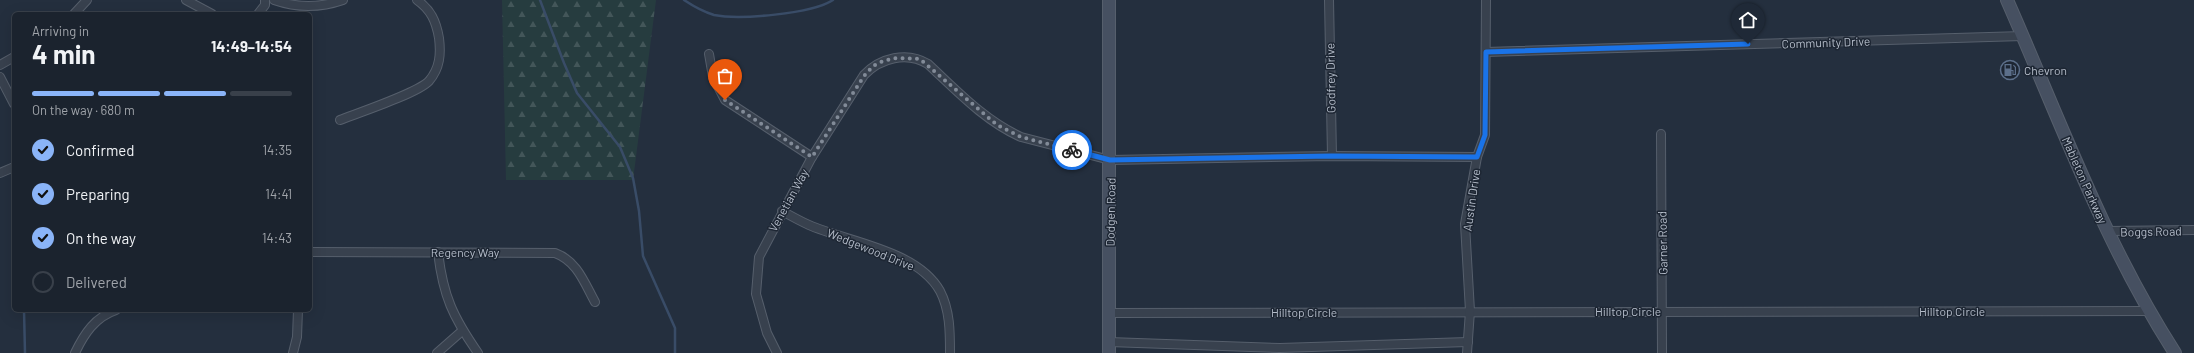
<!DOCTYPE html>
<meta charset="utf-8">
<style>
:root{--surface:#1b232e;--page:#242b36;--text:#f1f3f6;--muted:#a0a4aa;--line:#39404a;--accent:#8ab4f8}
body{margin:0;font-family:Barlow,sans-serif;background:var(--page);color:var(--text);height:100vh;display:flex;flex-direction:column;font-size:15px;white-space:nowrap}
*{box-sizing:border-box;margin:0}
p{font-size:13px;color:var(--muted)}
.icon{flex:none;width:22px;height:22px;fill:none;stroke:currentColor;stroke-width:2;stroke-linecap:round;stroke-linejoin:round}
.map{position:relative;flex:1;overflow:hidden}
.sheet{position:absolute;left:12px;top:12px;width:300px;height:300px;display:flex;flex-direction:column;background:var(--surface);border-radius:6px;box-shadow:0 4px 16px #0002,0 0 0 1px var(--line)}
.sheet>*{flex:none}
.pin{position:absolute;display:grid;place-items:center;width:34px;height:34px;color:#fff;margin:-41px -17px;border-radius:50% 50% 50% 0;rotate:-45deg;box-shadow:0 0 4px #0007}
.pin .icon{rotate:45deg}
.courier{position:absolute;display:grid;place-items:center;width:40px;height:40px;margin:-20px;border:3px solid #1a73e8;border-radius:50%;background:#fff;color:#222;box-shadow:0 1px 5px #0007}
.headline em{font-style:normal;font-weight:700}
.headline div{display:flex;flex-direction:column-reverse}
.headline{display:flex;align-items:center;justify-content:space-between;height:68px;padding:0 20px}
h1{font-size:26px;font-weight:700;line-height:30px}
.bar{display:grid;grid-template-columns:repeat(4,1fr);gap:6px 4px;align-content:center;height:48px;padding:0 20px}
.bar i{height:5px;border-radius:3px;background:var(--line)}
.bar .active{background:var(--accent)}
.bar p{grid-column:span 4}
ol{padding:0 20px;list-style:none}
li{display:flex;align-items:center;gap:12px;height:44px}
li p{margin-inline-start:auto}
li .icon{padding:4px;border-radius:50%;background:var(--accent);color:#111;stroke-width:4}
li:last-child{color:var(--muted)}
li i{width:22px;height:22px;border:2px solid var(--line);border-radius:50%}
.map>svg:first-child{display:block}
.forest{fill:url(#forest-firs)}
.lines{fill:none;stroke-linecap:round;stroke-linejoin:round}
.stream{stroke:#394c67;stroke-width:2.5}
.street-casing{stroke:#565f6c;stroke-width:10}
.secondary-casing{stroke:#565f6c;stroke-width:14}
.street{stroke:#38414e;stroke-width:8}
.secondary{stroke:#465061;stroke-width:12}
.done{stroke:#828b98;stroke-width:4;stroke-dasharray:0 7.2}
.route{stroke:#1a73e8;stroke-width:5}
.labels{text-anchor:middle;dominant-baseline:central;stroke-width:3;stroke-linejoin:round;paint-order:stroke}
.street-label{font-size:12px;fill:#b4bcc9;stroke:#1d2633}
.poi-label{font-size:12px;fill:#b4bcc9;stroke:#1d2633;text-anchor:start}
</style>
<div class="map">
<svg width="2194" height="353" viewBox="0 0 2194 353">
<defs>
<pattern id="forest-firs" width="22" height="20" patternUnits="userSpaceOnUse"><rect width="22" height="20" fill="#263c3f"/><path d="M5 1l3.5 6h-7zM16 11l3.5 6h-7z" fill="#435659"/></pattern>
</defs>
<rect width="100%" height="100%" fill="#242f3e"/>
<polygon class="forest" points="502,0 656,0 633,180 506,180"/>
<g class="lines">
<g class="stream">
<polyline points="540,0 564,63 577,93 620,147 633,178 639,211 643,256 675,328 675,353"/>
<path d="M684 0C693 6 704 12 714 15 739 20 812 14 833 0"/>
<polyline points="24,310 25,353"/>
</g>
<g class="street-casing">
<g id="street">
<polyline points="186,0 212,14"/>
<path d="M274 0C297 8 320 8 343 0"/>
<polyline points="1329,0 1332,156"/>
<polyline points="74,14 87,0"/>
<polyline points="258,14 265,5 265,0"/>
<polyline points="1486,52 2023,36"/>
<polyline points="709,54 713,77 725,100 812,157"/>
<polyline points="0,65 14,57"/>
<polyline points="0,77 14,104"/>
<path d="M340 120C358 113 418 93 429 81 440 68 441 54 439 38 436 21 431 10 417 0"/>
<polyline points="1661,134 1662,353"/>
<polyline points="0,173 14,167"/>
<path d="M782 211C791 216 800 221 809 225 848 242 917 250 940 291 950 310 950 332 950 353"/>
<polyline points="2108,231 2194,230"/>
<path d="M310 252 555 253C577 261 584 282 595 302"/>
<path d="M438 252C443 296 453 317 478 353"/>
<polyline points="1108,313 2149,311"/>
<polyline points="1109,342 1280,348 1468,342"/>
<path d="M75 353C84 334 95 317 116 310"/>
<polyline points="293,353 297,337 298,310"/>
<polyline points="437,353 462,331"/>
<path d="M777 353 767 333 756 294 759 257 812 157 864 75C880 58 907 51 928 64 957 91 985 121 1021 137L1110 160 1332 156 1477 157"/>
<polyline points="1467,353 1470,311 1465,224 1477,157 1485,135 1486,0"/>
</g>
</g>
<g class="secondary-casing">
<g id="secondary">
<path d="M2007 0C2060 120 2104 243 2175 353"/>
<polyline points="1109,353 1109,0"/>
</g>
</g>
<use href="#street" class="street"/>
<use href="#secondary" class="secondary"/>
</g>
<g class="lines">
<polyline class="done" points="725,100 812,157 864,76 873,66 883,61 896,58 920,59 997,125 1021,137 1072,150"/>
<polyline class="route" points="1072,150 1110,160 1332,156 1477,157 1485,135 1486,52 1748,44"/>
</g>
<defs>
<g id="fuel-ring" transform="scale(1)"><circle r="9.5" fill="#1d2633" stroke="#5c6f8a" stroke-width="1.5"/><path d="M-5.5-6h7V0h2V4h1.3V-2.5L3-4.5l.8-.8L6-3V5H2.5V1h-1V6h-7ZM-4.2-4.7v3.2H.2V-4.7Z" fill="#5c6f8a"/></g>
</defs>
<g fill-rule="evenodd">
<use href="#fuel-ring" x="2010" y="70"/>
</g>
<g class="labels">
<g class="street-label">
<text transform="translate(1826 42) rotate(-2)">Community Drive</text>
<text transform="translate(1330 78) rotate(-91)">Godfrey Drive</text>
<text transform="translate(2085 180) rotate(66)">Mableton Parkway</text>
<text transform="translate(788 200) rotate(-61)">Venetian Way</text>
<text transform="translate(1471 200) rotate(-82)">Austin Drive</text>
<text transform="translate(1110 212) rotate(-89)">Dodgen Road</text>
<text transform="translate(2151 231) rotate(-1)">Boggs Road</text>
<text transform="translate(1662 243) rotate(-91)">Garner Road</text>
<text transform="translate(871 249) rotate(22)">Wedgewood Drive</text>
<text x="465" y="252">Regency Way</text>
<text x="1628" y="311">Hilltop Circle</text>
<text x="1952" y="311">Hilltop Circle</text>
<text x="1304" y="312">Hilltop Circle</text>
</g>
<g class="poi-label">
<text x="2024" y="70">Chevron</text>
</g>
</g>
</svg>
<div class="pin" style="left:725px;top:100px;background:#ea580c"><svg class="icon" aria-label="bag" viewBox="0 0 24 24"><path d="M5 8h14l-1 12H6zM9 8a3 3 0 0 1 6 0"/></svg></div>
<div class="pin" style="left:1748px;top:44px;background:#1f2937"><svg class="icon" aria-label="home" viewBox="0 0 24 24"><path d="M3 11l9-7 9 7M6 9v11h12V9"/></svg></div>
<div class="courier" style="left:1072px;top:150px"><svg class="icon" aria-label="bike" viewBox="0 0 24 24"><circle cx="6" cy="16" r="4"/><circle cx="18" cy="16" r="4"/><path d="M6 16l4-8h5l3 8M10 8l3 8H6M13 5h3"/></svg></div>
<section class="sheet">
<div class="headline"><div><h1>4 min</h1><p>Arriving in</p></div><em>14:49–14:54</em></div>
<div class="bar"><i class="active"></i><i class="active"></i><i class="active"></i><i></i><p>On the way · 680 m</p></div>
<ol>
<li><svg class="icon" aria-label="check" viewBox="0 0 24 24"><path d="M5 12l5 5 9-10"/></svg>Confirmed<p>14:35</p></li>
<li><svg class="icon" aria-label="check" viewBox="0 0 24 24"><path d="M5 12l5 5 9-10"/></svg>Preparing<p>14:41</p></li>
<li><svg class="icon" aria-label="check" viewBox="0 0 24 24"><path d="M5 12l5 5 9-10"/></svg>On the way<p>14:43</p></li>
<li><i></i>Delivered</li>
</ol>
</section>
</div>
